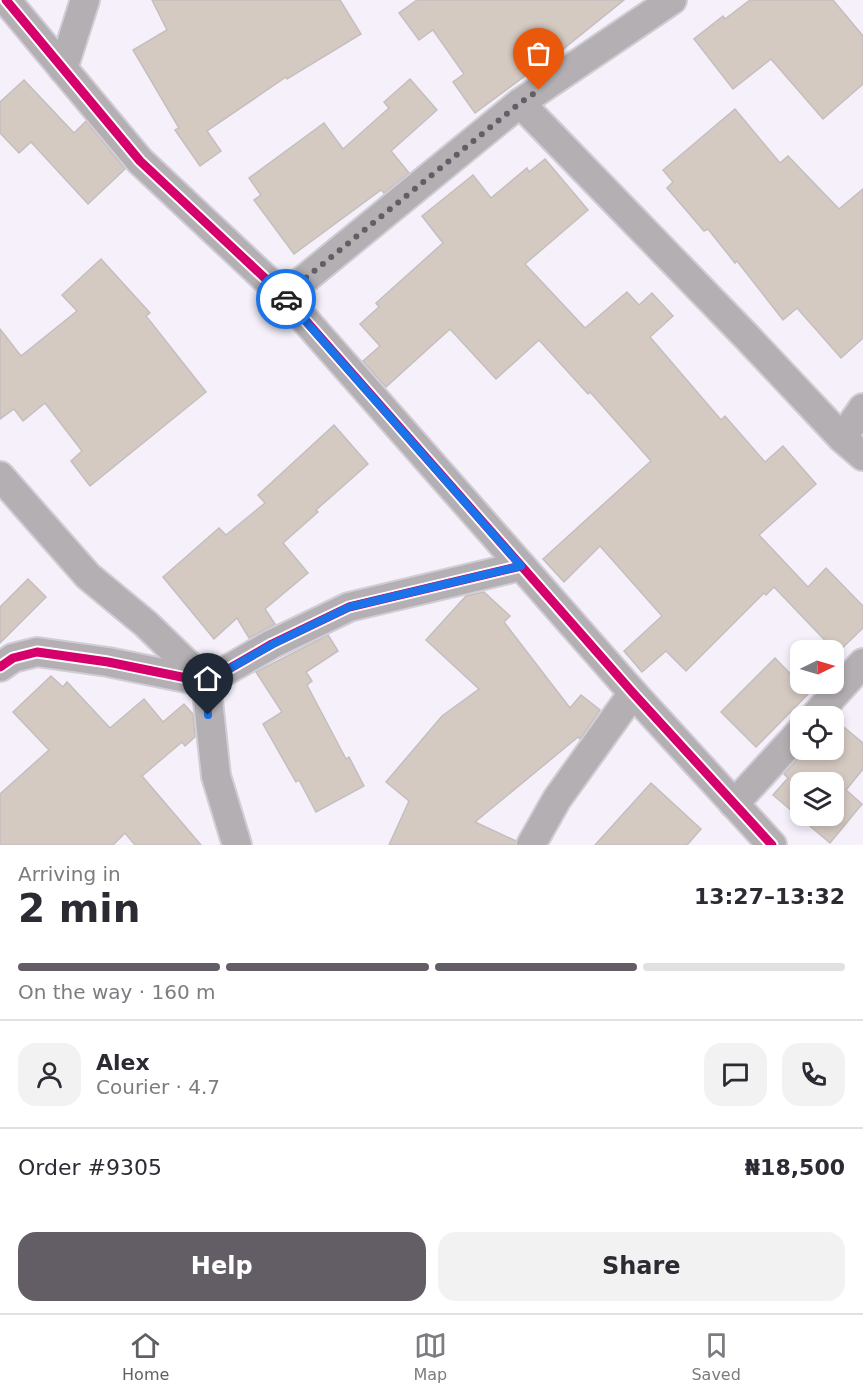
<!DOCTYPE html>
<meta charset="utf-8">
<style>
:root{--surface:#fff;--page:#f2f2f3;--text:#2b2b33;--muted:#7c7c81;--line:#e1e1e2;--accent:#635e66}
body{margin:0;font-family:"DejaVu Sans",sans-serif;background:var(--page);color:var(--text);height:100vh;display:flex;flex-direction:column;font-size:22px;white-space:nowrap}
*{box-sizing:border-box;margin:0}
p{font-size:20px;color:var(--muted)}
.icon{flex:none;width:33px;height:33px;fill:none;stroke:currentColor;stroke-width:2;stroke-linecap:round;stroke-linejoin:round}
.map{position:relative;height:845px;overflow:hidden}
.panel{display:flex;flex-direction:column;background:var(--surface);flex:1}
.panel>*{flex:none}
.needle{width:39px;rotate:85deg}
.controls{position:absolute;left:790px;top:640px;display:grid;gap:12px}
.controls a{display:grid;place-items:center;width:54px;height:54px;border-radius:12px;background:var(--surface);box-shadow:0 3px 9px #0003;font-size:30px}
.pin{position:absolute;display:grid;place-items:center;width:51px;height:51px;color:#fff;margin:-62px -26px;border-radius:50% 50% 50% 0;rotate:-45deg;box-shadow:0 0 6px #0007}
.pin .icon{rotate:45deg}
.courier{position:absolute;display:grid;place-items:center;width:60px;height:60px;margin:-30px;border:4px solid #1a73e8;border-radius:50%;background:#fff;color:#222;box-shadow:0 2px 8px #0007}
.overview em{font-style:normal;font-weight:700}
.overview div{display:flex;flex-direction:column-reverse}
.overview{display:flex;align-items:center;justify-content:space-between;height:102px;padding:0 18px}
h1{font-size:39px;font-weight:700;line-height:45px}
.bar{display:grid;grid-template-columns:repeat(4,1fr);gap:9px 6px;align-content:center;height:72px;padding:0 18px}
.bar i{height:8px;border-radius:4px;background:var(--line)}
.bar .on{background:var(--accent)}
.bar p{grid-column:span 4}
.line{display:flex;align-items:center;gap:15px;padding:0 18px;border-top:2px solid var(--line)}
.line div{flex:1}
.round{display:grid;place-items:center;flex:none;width:63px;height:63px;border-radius:18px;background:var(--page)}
.action{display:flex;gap:12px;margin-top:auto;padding:12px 18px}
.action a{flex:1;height:69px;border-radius:18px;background:var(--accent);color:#fff;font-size:24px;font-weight:700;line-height:69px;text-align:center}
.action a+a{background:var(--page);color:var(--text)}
.menu{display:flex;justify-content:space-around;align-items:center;height:84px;border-top:2px solid var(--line);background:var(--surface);font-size:16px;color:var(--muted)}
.menu a{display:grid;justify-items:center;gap:3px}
.menu .on{color:var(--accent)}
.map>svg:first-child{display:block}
.building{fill:#d5cac2;stroke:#c4bebf;stroke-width:1.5;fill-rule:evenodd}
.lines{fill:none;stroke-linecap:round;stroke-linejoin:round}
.street-casing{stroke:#d1cdd5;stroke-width:32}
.street{stroke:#b3afb3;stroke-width:28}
.cycleway-casing{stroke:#fdfdfd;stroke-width:13}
.cycleway{stroke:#d6006c;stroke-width:9}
.done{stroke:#635e66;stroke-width:6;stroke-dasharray:0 10.8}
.route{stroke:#1a73e8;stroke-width:8}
</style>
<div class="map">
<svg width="863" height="845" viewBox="0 0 863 845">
<rect width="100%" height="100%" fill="#f5f0fa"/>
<g class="building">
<polygon points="152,0 340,0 361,34 287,79 286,77 207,131 221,151 200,166 175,130 179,128 133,50 167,30"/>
<polygon points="417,0 624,0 542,66 541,64 475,113 453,82 464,74 433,30 419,40 399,13"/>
<polygon points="750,0 833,0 863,36 863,84 823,119 771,59 733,89 694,39 723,16 725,19"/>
<polygon points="410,79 437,110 391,151 409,173 384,193 381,190 294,254 254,200 261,195 249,178 324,123 343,149 389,108 384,102"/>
<polygon points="24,80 74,133 86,121 125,169 88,204 31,142 19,153 0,133 0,102"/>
<polygon points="735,109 780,163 788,156 839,209 863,189 863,338 841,358 797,308 783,320 737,261 735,263 708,229 704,231 667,188 673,182 663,170"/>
<polygon points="545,159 588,210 525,264 585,328 627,292 639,305 652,293 673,316 650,337 721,420 725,416 765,462 783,446 816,484 759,535 808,587 826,568 863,606 863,628 837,653 774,587 766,595 764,593 686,671 666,651 642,672 624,651 662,616 600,546 564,582 543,559 651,461 590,392 588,394 539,340 496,379 450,329 386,387 363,361 380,346 360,324 379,307 376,303 443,243 422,216 473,175 491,198 527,168 529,172"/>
<polygon points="101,259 150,313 146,316 206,392 90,486 71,461 82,451 45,403 23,421 14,409 0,419 0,329 21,356 77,311 62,295"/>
<polygon points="334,425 368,464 316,510 318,512 283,543 308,573 265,609 275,624 249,638 237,618 214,639 163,577 219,528 226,535 265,503 258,495"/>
<polygon points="28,579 46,597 0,643 0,607"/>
<polygon points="484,592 510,616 504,622 570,708 581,695 600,710 580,739 578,737 475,822 516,841 515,845 389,845 409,801 386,782 442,716 479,689 426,640 466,596"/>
<polygon points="328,635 338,651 306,672 312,681 307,685 346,759 349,757 364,786 316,812 299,780 296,782 263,724 282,712 256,672"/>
<polygon points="775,658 809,693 756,747 721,712"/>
<polygon points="51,676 63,687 67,682 110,728 144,699 163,722 184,704 193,714 195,737 185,746 182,742 142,776 201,845 135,845 125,833 113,845 0,845 0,794 49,750 13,712"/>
<path d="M834 719 863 743V769L846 790 862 804 830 843 773 795 788 778 784 774 806 750H834ZM801 783H834V816H801Z"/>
<polygon points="651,783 701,829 687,845 595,845"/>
</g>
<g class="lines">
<g class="street-casing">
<g id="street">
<polyline points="6,0 140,161 284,296 633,693 772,845"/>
<polyline points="63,69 85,0"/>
<polyline points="520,103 746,336 842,438 863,456"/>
<polyline points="284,296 520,103 672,0"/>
<polyline points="842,438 863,408"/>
<polyline points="0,476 88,576 146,624 206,682 216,776 237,845"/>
<polyline points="0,667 13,658 37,652 108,662 206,682 272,644 349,607 521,566"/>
<polyline points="814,717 863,663"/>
<polyline points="734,804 801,731"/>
<polyline points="531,845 557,799 633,693"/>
</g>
</g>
<use href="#street" class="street"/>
<g class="cycleway-casing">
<g id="cycleway">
<polyline points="6,0 140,161 284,296 633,693 772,845"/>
<polyline points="0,667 13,658 37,652 108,662 206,682 272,644 349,607 521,566"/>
</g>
</g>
<use href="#cycleway" class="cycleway"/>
</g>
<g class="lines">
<polyline class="done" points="286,299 284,296 302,281 520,103 539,90"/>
<polyline class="route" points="208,715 206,682 273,644 349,607 521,566 286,299"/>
</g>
</svg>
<div class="controls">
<a><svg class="needle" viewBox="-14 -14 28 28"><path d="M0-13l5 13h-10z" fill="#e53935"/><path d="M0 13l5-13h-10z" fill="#7c7c81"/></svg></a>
<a><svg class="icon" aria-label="locate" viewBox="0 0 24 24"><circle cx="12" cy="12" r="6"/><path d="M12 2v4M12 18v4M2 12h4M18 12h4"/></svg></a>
<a><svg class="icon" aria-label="layers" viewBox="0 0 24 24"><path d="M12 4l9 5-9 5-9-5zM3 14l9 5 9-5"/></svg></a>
</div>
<div class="pin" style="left:539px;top:90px;background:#ea580c"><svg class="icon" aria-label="bag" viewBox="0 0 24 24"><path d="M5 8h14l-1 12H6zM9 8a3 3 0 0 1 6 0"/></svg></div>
<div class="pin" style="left:208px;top:715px;background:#1f2937"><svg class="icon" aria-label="home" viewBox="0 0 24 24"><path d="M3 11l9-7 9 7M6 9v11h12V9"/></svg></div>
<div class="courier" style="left:286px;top:299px"><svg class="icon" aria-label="car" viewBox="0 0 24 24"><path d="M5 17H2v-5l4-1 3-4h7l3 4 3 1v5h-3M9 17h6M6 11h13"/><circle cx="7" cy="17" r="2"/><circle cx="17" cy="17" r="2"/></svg></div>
</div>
<section class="panel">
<div class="overview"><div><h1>2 min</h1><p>Arriving in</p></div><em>13:27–13:32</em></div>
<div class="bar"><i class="on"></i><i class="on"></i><i class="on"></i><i></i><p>On the way · 160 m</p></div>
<div class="line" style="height:108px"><a class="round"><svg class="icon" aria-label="person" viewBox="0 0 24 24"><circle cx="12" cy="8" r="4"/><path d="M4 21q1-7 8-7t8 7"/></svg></a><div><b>Alex</b><p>Courier · 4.7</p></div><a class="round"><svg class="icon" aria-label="chat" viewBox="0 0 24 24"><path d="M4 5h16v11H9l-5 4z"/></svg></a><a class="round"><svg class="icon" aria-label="phone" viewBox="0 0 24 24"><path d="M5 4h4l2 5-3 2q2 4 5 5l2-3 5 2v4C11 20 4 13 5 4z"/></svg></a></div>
<div class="line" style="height:78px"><div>Order #9305</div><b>₦18,500</b></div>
<div class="action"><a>Help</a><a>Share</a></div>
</section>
<nav class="menu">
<a class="on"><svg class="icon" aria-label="home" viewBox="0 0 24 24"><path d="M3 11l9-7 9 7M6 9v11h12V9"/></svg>Home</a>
<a><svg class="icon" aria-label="map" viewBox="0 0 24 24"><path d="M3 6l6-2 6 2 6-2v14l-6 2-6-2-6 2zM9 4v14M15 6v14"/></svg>Map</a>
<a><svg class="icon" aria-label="saved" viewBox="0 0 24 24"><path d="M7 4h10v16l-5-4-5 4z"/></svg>Saved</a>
</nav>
